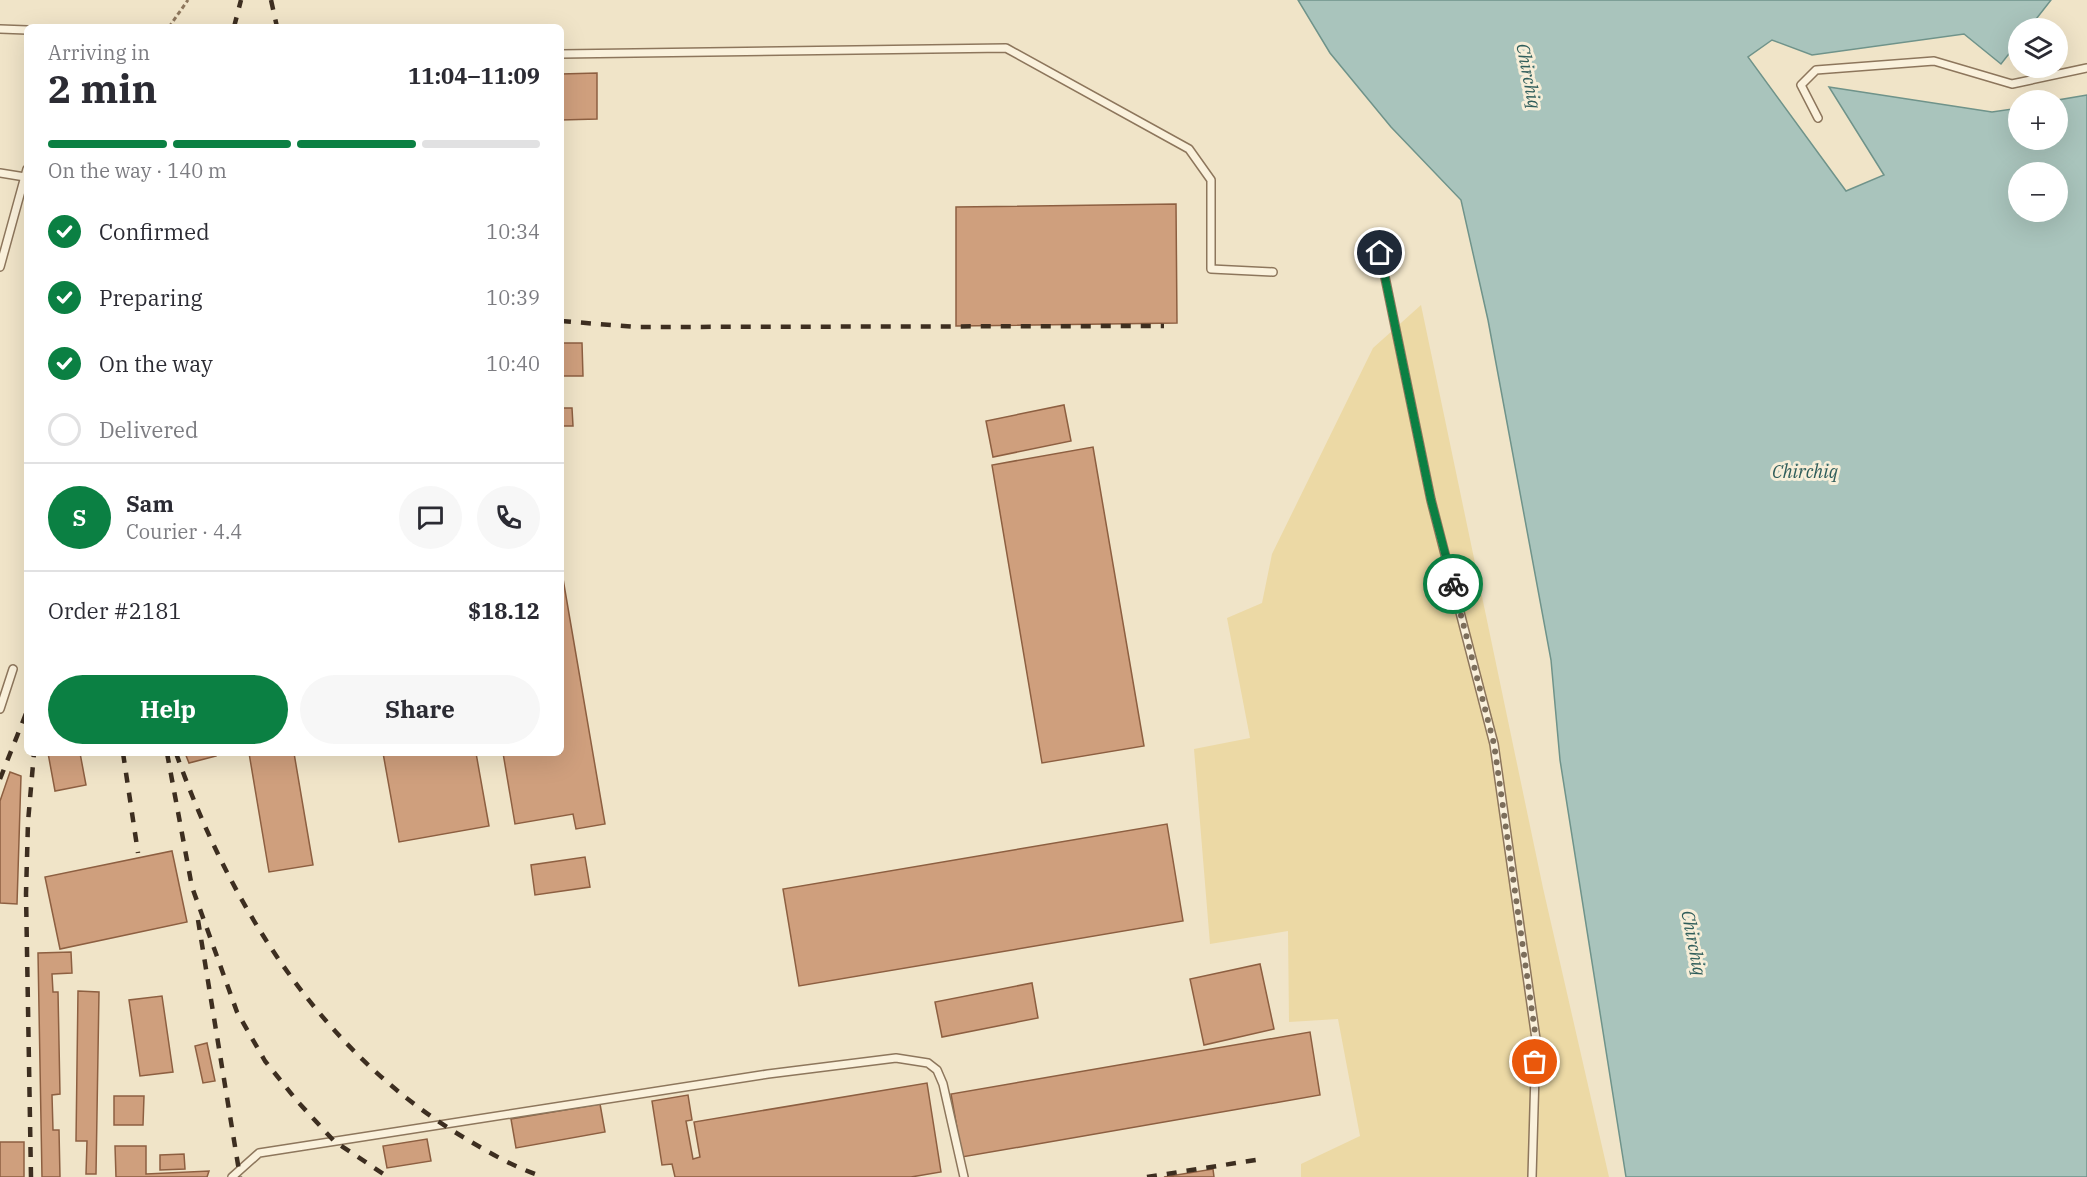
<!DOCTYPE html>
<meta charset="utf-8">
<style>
:root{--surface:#fff;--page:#f7f7f7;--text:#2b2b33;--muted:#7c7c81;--line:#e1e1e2;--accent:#0b8043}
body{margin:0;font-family:"IBM Plex Serif",serif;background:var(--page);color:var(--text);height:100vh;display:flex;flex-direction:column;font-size:22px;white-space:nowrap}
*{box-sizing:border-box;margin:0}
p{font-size:20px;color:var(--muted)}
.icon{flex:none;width:33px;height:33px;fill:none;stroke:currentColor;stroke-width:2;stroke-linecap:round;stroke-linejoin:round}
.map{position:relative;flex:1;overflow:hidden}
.panel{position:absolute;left:24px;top:24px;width:540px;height:732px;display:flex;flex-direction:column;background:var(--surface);border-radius:9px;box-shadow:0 6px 24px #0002}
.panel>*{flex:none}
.tools{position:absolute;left:2008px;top:18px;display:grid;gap:12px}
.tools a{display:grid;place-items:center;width:60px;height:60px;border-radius:50%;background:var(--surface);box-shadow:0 6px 24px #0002;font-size:30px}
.pin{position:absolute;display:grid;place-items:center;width:51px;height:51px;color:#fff;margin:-26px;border:3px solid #fff;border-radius:50%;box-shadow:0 2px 6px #0007}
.courier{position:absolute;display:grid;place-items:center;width:60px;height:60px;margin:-30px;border:4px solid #0b8043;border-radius:50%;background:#fff;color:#222;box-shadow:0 2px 8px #0007}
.overview em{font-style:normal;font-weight:700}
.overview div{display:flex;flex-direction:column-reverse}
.overview{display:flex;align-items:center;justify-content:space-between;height:102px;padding:0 24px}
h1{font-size:39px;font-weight:700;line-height:45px}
.bar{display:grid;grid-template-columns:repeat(4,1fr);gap:9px 6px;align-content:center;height:72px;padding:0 24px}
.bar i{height:8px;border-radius:4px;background:var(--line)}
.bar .selected{background:var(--accent)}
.bar p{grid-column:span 4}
.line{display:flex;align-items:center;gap:15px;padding:0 24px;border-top:2px solid var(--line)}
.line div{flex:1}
.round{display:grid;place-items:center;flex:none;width:63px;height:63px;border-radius:32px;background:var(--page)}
ol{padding:0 24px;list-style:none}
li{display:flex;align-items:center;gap:18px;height:66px}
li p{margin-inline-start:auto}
li .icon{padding:6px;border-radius:50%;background:var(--accent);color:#fff;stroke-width:4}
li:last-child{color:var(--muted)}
li i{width:33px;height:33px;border:3px solid var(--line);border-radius:50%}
.primary-button{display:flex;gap:12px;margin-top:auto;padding:12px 24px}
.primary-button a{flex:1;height:69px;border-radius:36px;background:var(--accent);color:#fff;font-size:24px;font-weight:700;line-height:69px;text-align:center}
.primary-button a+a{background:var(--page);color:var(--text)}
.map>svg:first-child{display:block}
.sand{fill:#ecd9a5}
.water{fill:#a9c4bc;stroke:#6f938a;stroke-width:1.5;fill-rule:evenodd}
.building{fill:#cf9f7d;stroke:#8d5f41;stroke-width:1.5}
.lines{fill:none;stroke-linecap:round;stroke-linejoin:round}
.service-casing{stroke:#8d765c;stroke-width:10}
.path{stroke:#8d765c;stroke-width:3;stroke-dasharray:4.5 3;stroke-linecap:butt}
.service{stroke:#faf1dc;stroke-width:7}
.rail{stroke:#3d2e20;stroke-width:4.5;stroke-dasharray:10 10;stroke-linecap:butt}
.done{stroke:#7c6e5b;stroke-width:6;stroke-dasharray:0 10.8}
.route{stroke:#0b8043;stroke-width:8}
.labels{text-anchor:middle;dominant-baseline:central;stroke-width:6;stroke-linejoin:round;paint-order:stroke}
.water-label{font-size:18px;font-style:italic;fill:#2f5d5a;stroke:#f7eed8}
</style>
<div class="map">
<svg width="2087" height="1177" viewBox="0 0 2087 1177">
<rect width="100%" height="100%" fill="#f0e4c8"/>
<polygon class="sand" points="1421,305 1543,888 1609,1177 1301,1177 1301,1164 1360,1136 1338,1019 1289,1022 1288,931 1210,944 1194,749 1250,738 1227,618 1262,603 1272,554 1373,348"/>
<path class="water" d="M1298 0H2051L2029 28H2019V41L2001 64 1964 34 1812 55 1772 40 1748 57 1846 191 1884 175 1829 87 1992 112 2019 108V140H2058V100L2087 95V1177H1626L1560 760 1551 660 1488 320 1461 200 1391 127 1330 53ZM2019 172H2058V212H2019Z"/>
<g class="building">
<polygon points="597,73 597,119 561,120 561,74"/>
<polygon points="1176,204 1177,323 956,326 956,207"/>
<polygon points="561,343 582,343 583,376 561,376"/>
<polygon points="1064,405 1071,441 993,457 986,421"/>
<polygon points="561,408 572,408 573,426 561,426"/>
<polygon points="1093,447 1144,746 1042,763 992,465"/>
<polygon points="561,567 605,824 576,829 573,814 515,824 503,753 561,753"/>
<polygon points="48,753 80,753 86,785 55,791"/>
<polygon points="185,753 215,753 216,756 189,763"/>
<polygon points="249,753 294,753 313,865 269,872"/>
<polygon points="383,753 476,753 489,826 399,842"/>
<polygon points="10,772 21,776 17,904 0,903 0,801"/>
<polygon points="1167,824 1183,921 799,986 783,889"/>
<polygon points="172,851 187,922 60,949 45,877"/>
<polygon points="585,857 590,887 535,895 531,865"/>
<polygon points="71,952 72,973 52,974 53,992 58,992 60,1094 52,1095 53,1130 59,1130 60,1177 42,1177 38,953"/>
<polygon points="1260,964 1274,1029 1204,1045 1190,979"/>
<polygon points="1032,983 1038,1018 942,1037 935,1002"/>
<polygon points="78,991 99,992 96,1174 86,1174 87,1141 76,1141"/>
<polygon points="162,996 173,1072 140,1076 129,1000"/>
<polygon points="1310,1032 1320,1095 962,1157 951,1094"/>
<polygon points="207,1043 215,1081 203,1083 195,1046"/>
<polygon points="927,1083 941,1172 911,1177 675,1177 672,1164 662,1165 652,1101 688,1095 692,1120 686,1121 693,1159 700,1157 694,1122"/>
<polygon points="114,1096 144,1096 143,1125 114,1125"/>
<polygon points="600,1104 605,1132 516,1148 511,1119"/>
<polygon points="427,1139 431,1161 387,1168 383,1146"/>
<rect x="0" y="1142" width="24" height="35"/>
<polygon points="115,1146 146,1146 146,1174 209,1171 207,1177 116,1177"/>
<polygon points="184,1154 185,1169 160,1170 160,1155"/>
<polygon points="1213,1169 1214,1177 1164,1177"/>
</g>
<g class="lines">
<g class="service-casing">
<g id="service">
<polyline points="0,29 27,30"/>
<polyline points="561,54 1006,48 1189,149 1211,180 1211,269 1273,272"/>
<polyline points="1818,118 1801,85 1816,70 1934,61 2012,84 2087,68"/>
<polyline points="0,173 25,177"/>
<polyline points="1380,253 1431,500 1494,744 1536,1039 1532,1177"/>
<polyline points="0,267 27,169"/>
<polyline points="0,709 13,669"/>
<polyline points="232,1177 259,1153 768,1074 896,1058 928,1063 937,1070 943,1084 964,1177"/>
</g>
</g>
<polyline class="path" points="169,27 188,0"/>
<use href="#service" class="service"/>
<g class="rail">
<polyline points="271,0 277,27"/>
<polyline points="234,27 241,0"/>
<polyline points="561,321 636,327 1164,326"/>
<polyline points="123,753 138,853"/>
<polyline points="167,753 192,887 237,1012 265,1061 298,1102 334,1141 388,1177"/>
<path d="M176 753C230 906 321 1052 463 1137 488 1152 515 1168 544 1177"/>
<polyline points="0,779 27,711"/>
<polyline points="198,920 240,1177"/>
<polyline points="31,1177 26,894 28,822 34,753"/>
<polyline points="1147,1177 1262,1159"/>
</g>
</g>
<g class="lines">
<polyline class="done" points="1453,584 1494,744 1536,1039 1535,1062"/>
<polyline class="route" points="1380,253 1431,500 1453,584"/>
</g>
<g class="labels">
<g class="water-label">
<text transform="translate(1529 76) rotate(79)">Chirchiq</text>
<text x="1805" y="471">Chirchiq</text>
<text transform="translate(1694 943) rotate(79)">Chirchiq</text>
</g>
</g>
</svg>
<div class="tools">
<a><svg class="icon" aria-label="layers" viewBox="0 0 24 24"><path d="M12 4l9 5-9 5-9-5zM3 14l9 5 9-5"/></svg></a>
<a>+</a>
<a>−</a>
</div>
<div class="pin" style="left:1535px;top:1062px;background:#ea580c"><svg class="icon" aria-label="bag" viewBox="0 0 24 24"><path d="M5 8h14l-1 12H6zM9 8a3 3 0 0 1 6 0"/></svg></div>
<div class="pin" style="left:1380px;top:253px;background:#1f2937"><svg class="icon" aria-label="home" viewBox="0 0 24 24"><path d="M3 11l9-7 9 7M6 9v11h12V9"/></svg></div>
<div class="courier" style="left:1453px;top:584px"><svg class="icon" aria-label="bike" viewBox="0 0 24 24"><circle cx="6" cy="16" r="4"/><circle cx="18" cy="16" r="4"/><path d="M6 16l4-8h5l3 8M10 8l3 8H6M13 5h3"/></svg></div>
<section class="panel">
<div class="overview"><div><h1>2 min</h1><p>Arriving in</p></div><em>11:04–11:09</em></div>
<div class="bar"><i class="selected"></i><i class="selected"></i><i class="selected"></i><i></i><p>On the way · 140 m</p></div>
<ol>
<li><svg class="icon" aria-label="check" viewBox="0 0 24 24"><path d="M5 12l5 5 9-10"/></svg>Confirmed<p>10:34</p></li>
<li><svg class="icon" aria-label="check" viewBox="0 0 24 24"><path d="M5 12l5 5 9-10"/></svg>Preparing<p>10:39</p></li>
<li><svg class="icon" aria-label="check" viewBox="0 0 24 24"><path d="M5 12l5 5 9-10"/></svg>On the way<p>10:40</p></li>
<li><i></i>Delivered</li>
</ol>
<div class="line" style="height:108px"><b class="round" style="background:var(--accent);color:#fff">S</b><div><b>Sam</b><p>Courier · 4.4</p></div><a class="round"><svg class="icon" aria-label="chat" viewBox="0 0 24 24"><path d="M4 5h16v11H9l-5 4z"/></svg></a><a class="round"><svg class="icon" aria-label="phone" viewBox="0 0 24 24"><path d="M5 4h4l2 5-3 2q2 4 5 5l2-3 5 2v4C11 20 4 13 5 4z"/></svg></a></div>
<div class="line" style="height:78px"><div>Order #2181</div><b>$18.12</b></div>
<div class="primary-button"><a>Help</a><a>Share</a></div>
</section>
</div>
